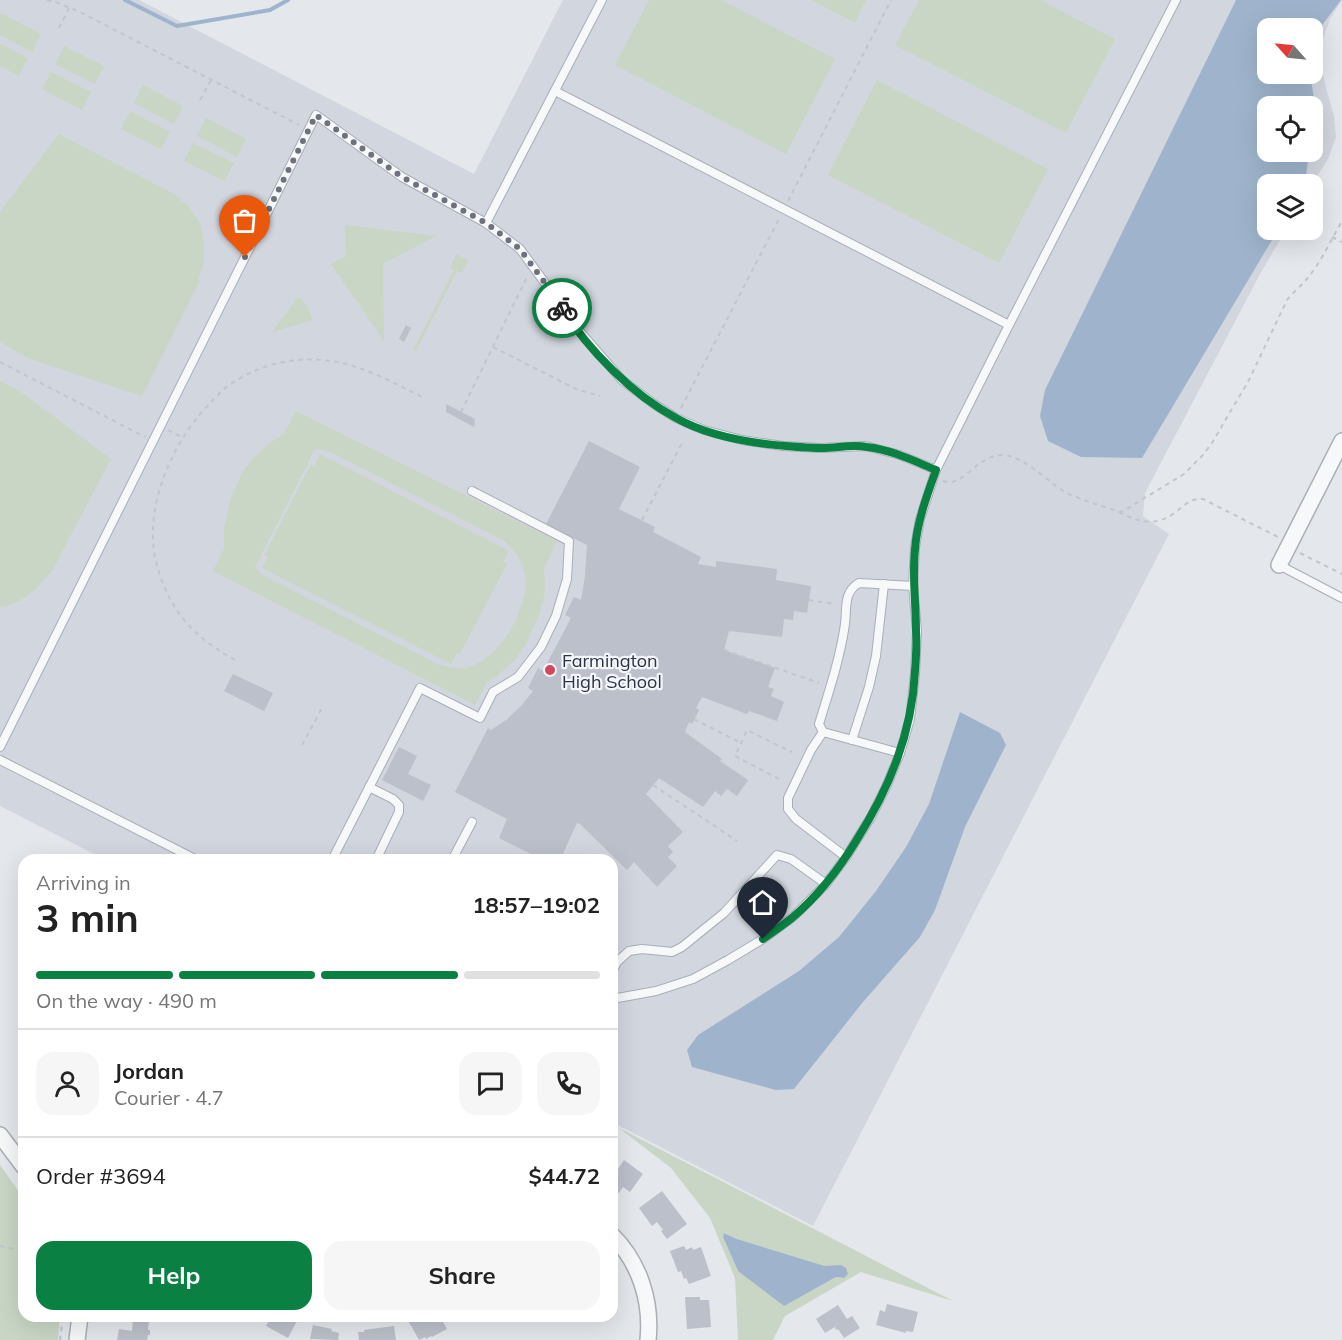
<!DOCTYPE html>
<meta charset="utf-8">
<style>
:root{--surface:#fff;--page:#f6f6f6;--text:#222;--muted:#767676;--line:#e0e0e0;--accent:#0b8043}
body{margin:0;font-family:Mulish,sans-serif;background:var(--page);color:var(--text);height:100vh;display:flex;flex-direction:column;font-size:22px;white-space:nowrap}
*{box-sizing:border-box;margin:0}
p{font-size:20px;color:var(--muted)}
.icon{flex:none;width:33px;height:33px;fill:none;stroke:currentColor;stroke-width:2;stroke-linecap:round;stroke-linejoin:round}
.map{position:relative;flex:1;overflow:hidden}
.drawer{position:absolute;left:18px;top:854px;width:600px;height:468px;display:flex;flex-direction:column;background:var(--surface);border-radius:18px;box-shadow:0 6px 24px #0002}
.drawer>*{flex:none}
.needle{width:39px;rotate:297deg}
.tools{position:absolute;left:1257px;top:18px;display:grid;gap:12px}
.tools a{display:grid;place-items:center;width:66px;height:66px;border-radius:12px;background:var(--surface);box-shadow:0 6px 24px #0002;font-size:30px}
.pin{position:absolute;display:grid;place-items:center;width:51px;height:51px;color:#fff;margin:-62px -26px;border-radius:50% 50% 50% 0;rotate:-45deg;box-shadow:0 0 6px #0007}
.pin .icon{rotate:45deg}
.courier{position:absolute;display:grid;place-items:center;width:60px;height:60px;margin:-30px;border:4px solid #0b8043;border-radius:50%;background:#fff;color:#222;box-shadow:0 2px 8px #0007}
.headline em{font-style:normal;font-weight:700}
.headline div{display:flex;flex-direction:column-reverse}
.headline{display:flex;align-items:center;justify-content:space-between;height:102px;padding:0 18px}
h1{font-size:39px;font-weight:700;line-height:45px}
.bar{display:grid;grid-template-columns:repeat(4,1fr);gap:9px 6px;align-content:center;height:72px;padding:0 18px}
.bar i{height:8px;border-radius:4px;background:var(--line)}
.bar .active{background:var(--accent)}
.bar p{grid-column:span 4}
.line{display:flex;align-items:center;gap:15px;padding:0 18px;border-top:2px solid var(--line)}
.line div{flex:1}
.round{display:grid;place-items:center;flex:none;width:63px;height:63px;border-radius:18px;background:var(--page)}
.action{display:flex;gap:12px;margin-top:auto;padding:12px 18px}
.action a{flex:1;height:69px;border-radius:18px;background:var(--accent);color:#fff;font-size:24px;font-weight:700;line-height:69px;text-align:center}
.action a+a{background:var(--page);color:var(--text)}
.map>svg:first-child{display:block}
.built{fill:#d2d6de;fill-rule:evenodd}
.green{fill:#c9d6c5;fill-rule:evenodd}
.water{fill:#9fb4cc}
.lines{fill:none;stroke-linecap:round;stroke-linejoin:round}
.stream{stroke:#9fb4cc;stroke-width:4}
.building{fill:#bbc0ca}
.service-casing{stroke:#a9aeb7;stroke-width:10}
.minor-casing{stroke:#a9aeb7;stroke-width:18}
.path{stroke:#c2c5cb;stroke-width:2;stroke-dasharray:4.5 4.5;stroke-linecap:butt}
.service{stroke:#f7f8fa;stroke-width:8}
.minor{stroke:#f7f8fa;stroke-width:15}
.done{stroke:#6c737f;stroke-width:6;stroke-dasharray:0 10.8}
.route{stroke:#0b8043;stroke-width:8}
.poi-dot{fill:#d1495b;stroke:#f4f6f9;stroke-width:2}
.labels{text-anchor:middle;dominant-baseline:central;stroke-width:4.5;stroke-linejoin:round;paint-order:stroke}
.poi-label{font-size:18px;fill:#2b3445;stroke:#f4f6f9;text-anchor:start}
</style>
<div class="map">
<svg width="1342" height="1340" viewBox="0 0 1342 1340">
<rect width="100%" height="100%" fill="#e4e7ec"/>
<path class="built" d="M0 0H139L474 174 563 0H1342L1330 19 1319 51 1325 84 1334 116 1336 137 1328 159 1312 185 1268 184V230H1286L1260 274 1145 493 1143 516 1169 534 813 1226 612 1122V860L104 859 0 806ZM1268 28H1312V74H1268ZM1268 106H1312V152H1268Z"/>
<g class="green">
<polygon points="649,0 721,0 835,59 786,154 615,65"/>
<polygon points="811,0 866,0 855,23"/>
<polygon points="919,0 1040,0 1115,39 1066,133 895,45"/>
<polygon points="1,13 41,34 32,52 0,35 0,16"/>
<polygon points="0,44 28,58 19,76 0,66"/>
<polygon points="64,46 104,66 95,84 55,64"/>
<polygon points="51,72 91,92 82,110 42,89"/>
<polygon points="877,80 1048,169 999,263 828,175"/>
<polygon points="143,85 183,106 174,124 134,103"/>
<polygon points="130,111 170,132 161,149 121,129"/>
<polygon points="206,118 246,139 237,157 197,136"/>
<polygon points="59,134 174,194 189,207 201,225 204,243 204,261 197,286 142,396 28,358 0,342 0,212"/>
<polygon points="193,143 234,163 224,181 184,161"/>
<polygon points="345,225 436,236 383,264 384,341 331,264 346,256"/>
<polygon points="456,254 468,260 462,273 457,271 416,351 413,350 454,270 450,268"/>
<path d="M298 297C306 302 310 310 312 320L272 332Z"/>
<polygon points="0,381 17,389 111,459 53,569 36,589 21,600 4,607 0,607"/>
<path d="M296 411 557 541 544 568 545 592 539 615 526 644 514 661 498 675 487 682 475 705 213 571 224 549V528L231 498 242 473 253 458 271 442 284 434ZM315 449 328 451 503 540C516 551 526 566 526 584 524 614 501 655 472 666 461 670 451 668 440 665L264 576 255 567Z"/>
<polygon points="320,454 509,551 503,562 507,564 460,654 457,653 451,664 262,568 268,557 264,555 311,464 314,466"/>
<path d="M619 1128 953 1301 861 1272 785 1316 773 1340H738L735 1278 710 1218 671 1168ZM725 1233 737 1239 825 1266H835L844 1278 836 1277 811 1291 738 1271 723 1237Z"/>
<polygon points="0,1165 24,1199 24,1316 60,1316 58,1340 0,1340"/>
</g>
<g class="water">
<polygon points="1236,0 1341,0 1313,37 1312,28 1268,28 1268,74 1310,74 1315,105 1313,121 1312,106 1268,106 1268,152 1309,152 1305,184 1268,184 1268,230 1278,230 1142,458 1081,457 1048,441 1040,416 1045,390"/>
<polygon points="960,712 1000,733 1006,745 965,827 935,910 920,937 863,1002 794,1089 776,1090 692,1067 687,1050 698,1035 799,971 839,937 876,891 906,847 929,804"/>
<polygon points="724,1233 737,1239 825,1266 841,1265 846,1268 848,1274 844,1278 836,1277 784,1306 738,1271 723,1237"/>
</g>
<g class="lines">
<polyline class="stream" points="125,0 177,26 270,10 288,0"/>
</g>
<g class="building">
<polygon points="406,325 411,328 404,342 399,339"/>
<polygon points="446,404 475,419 474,427 446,412"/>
<polygon points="589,441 640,467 619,509 655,527 653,532 701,557 698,564 716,567 716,561 777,569 776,580 811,586 807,613 794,611 793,620 784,619 782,637 729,631 724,650 775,668 768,687 774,689 771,696 784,702 777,721 749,711 747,714 702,697 696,708 699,710 692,724 689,722 685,732 722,759 720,761 748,780 737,796 727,789 721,796 715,791 703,807 659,778 646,794 683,832 668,846 673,852 668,857 677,866 657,887 634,862 627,870 580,824 577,823 560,860 543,860 499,838 507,819 455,792 488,728 491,730 506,720 521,706 533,691 528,688 538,668 543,671 571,618 565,615 574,597 581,600 585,576 587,545 546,524"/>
<polygon points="233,674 273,693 264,711 224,691"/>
<polygon points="399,747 417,756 408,774 431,785 423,801 382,780"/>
<polygon points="624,1160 643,1174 630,1192 623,1187 619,1193 612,1188 612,1170 616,1172"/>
<polygon points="662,1191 687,1224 667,1239 661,1231 663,1230 657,1222 652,1226 639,1208"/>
<polygon points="684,1246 686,1250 692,1247 693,1250 701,1247 711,1276 689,1284 686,1278 684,1279 681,1271 678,1272 670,1251"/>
<polygon points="685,1297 700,1297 700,1300 709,1300 711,1327 687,1329"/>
<polygon points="887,1304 918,1312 913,1332 906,1331 906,1333 876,1325 880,1310 885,1312"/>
<polygon points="838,1305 847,1319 852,1316 860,1328 844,1338 838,1329 836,1330 835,1327 825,1333 816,1319"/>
<polygon points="263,1316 292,1316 298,1319 288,1338 266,1326 270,1319"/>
<polygon points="422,1316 440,1316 447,1329 432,1337 431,1336 426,1339 425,1337 419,1340 409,1322"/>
<polygon points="133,1318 149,1320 148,1330 150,1330 150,1335 148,1335 147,1340 117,1340 119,1329 132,1331"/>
<polygon points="313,1325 332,1329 331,1331 339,1333 338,1340 310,1339"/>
<polygon points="394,1326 396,1340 359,1340 358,1332 364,1332 364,1330"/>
</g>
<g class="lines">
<g class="service-casing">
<g id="service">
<polyline points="555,91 1009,325"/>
<polyline points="486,223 520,249 545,283 569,319 622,380 654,404 676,418 704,430 742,440 783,446 821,448 866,446 900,455 936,470"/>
<polyline points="1279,565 1342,598"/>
<polyline points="823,732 811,750 788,798 788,809 796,819 846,857"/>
<polyline points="852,740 869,687 876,656 884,584"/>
<polyline points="0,747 316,115 402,177 486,223 602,0"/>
<path d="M900 753 823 732 819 724C829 691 840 659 845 624 847 609 843 592 859 583L913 586"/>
<polyline points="0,760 197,860"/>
<polyline points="369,787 393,799 399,805 399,812 376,860"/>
<polyline points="332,860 420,688 480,718 493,692 518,677 541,647 556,616 567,579 569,541 472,491"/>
<polyline points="452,860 472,822"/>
<polyline points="612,972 617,962 629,951 642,949 672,952 682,947 724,913 777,855 791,859 826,884"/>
<polyline points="612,999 656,991 693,979 728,960 763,939 793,917 826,884 846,857 871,817 886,787 900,753 910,719 915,674 917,631 913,586 915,547 920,519 936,470 1009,325 1176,0"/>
</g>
</g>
<g class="minor-casing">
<g id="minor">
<polyline points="1279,565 1342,441"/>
<polyline points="0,1135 24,1167"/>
<path d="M612 1235C640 1263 652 1302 648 1340"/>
<polyline points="77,1340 80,1316"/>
</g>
</g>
<g class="path">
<polyline points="47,0 53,1 80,12 299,125"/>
<polyline points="59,28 69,8"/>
<polyline points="200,100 211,80"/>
<polyline points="788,201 891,0"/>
<polyline points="1332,237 1342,242"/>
<polyline points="493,347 576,389 600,396"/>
<polyline points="0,362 145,437"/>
<polyline points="681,408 779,219"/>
<polyline points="461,412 527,277"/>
<polyline points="168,430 183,438"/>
<path d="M943 481C963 489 977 454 1003 455 1026 457 1047 482 1067 493 1081 500 1103 506 1119 512L1125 510 1184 474 1202 456 1212 443 1233 407 1248 382 1287 300C1293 292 1301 286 1307 279 1321 262 1331 240 1342 221"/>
<path d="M1119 512C1141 523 1157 527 1177 511 1186 504 1191 498 1203 499L1278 537"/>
<polyline points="642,520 683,441"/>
<polyline points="1300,553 1342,574"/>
<polyline points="809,600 834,604"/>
<polyline points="724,650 819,683"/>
<path d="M235 660C196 638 171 614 158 569 140 511 172 440 214 399 219 394 224 388 231 384 257 366 290 357 322 360 357 362 392 382 424 398"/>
<polyline points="694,719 741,743"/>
<polyline points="302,745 323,706"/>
<polyline points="779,779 735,756 747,730 792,752"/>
<polyline points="653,785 737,841"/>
<polyline points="0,1246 24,1251"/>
<polyline points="60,1340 63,1316"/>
</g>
<use href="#service" class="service"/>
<use href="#minor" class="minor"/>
</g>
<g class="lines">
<polyline class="done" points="245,257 316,115 402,177 486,223 520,249 545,283 562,308"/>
<path class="route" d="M562 308C588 350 633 395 676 418 708 436 749 443 786 446 798 447 810 448 822 448 837 448 853 444 867 447 892 450 914 461 936 470 927 495 917 522 915 549 912 576 916 603 916 631 917 644 916 658 915 671 912 734 889 789 856 841 839 869 818 896 792 918 783 925 773 932 763 939"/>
</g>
<circle class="poi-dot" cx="550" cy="670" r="6"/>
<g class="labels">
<g class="poi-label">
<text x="562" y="660">Farmington<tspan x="562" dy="21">High School</tspan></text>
</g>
</g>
</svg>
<div class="tools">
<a><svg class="needle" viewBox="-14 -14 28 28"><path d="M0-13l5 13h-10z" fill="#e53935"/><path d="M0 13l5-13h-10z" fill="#767676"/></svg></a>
<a><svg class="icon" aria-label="locate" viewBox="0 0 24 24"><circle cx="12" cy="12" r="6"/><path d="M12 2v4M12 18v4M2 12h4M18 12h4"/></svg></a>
<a><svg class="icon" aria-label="layers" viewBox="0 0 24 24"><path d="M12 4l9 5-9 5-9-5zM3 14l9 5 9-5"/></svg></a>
</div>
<div class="pin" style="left:245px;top:257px;background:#ea580c"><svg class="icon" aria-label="bag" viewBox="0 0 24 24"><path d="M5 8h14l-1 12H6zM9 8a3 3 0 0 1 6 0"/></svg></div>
<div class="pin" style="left:763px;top:939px;background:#1f2937"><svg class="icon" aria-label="home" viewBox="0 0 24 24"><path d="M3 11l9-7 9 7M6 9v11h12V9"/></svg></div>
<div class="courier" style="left:562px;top:308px"><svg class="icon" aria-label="bike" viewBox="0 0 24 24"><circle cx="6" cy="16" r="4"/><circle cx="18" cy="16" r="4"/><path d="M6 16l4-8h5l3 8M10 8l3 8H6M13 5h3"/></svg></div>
<section class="drawer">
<div class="headline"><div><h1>3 min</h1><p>Arriving in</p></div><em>18:57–19:02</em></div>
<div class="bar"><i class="active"></i><i class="active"></i><i class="active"></i><i></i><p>On the way · 490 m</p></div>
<div class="line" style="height:108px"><a class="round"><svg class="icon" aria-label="person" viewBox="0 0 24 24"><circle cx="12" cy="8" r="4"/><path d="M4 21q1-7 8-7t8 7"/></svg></a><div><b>Jordan</b><p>Courier · 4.7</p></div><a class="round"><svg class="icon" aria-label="chat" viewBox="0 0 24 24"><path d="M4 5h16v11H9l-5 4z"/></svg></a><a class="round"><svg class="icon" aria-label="phone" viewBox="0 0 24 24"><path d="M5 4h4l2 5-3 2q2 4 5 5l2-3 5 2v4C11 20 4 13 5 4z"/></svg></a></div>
<div class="line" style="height:78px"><div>Order #3694</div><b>$44.72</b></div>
<div class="action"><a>Help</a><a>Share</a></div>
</section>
</div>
